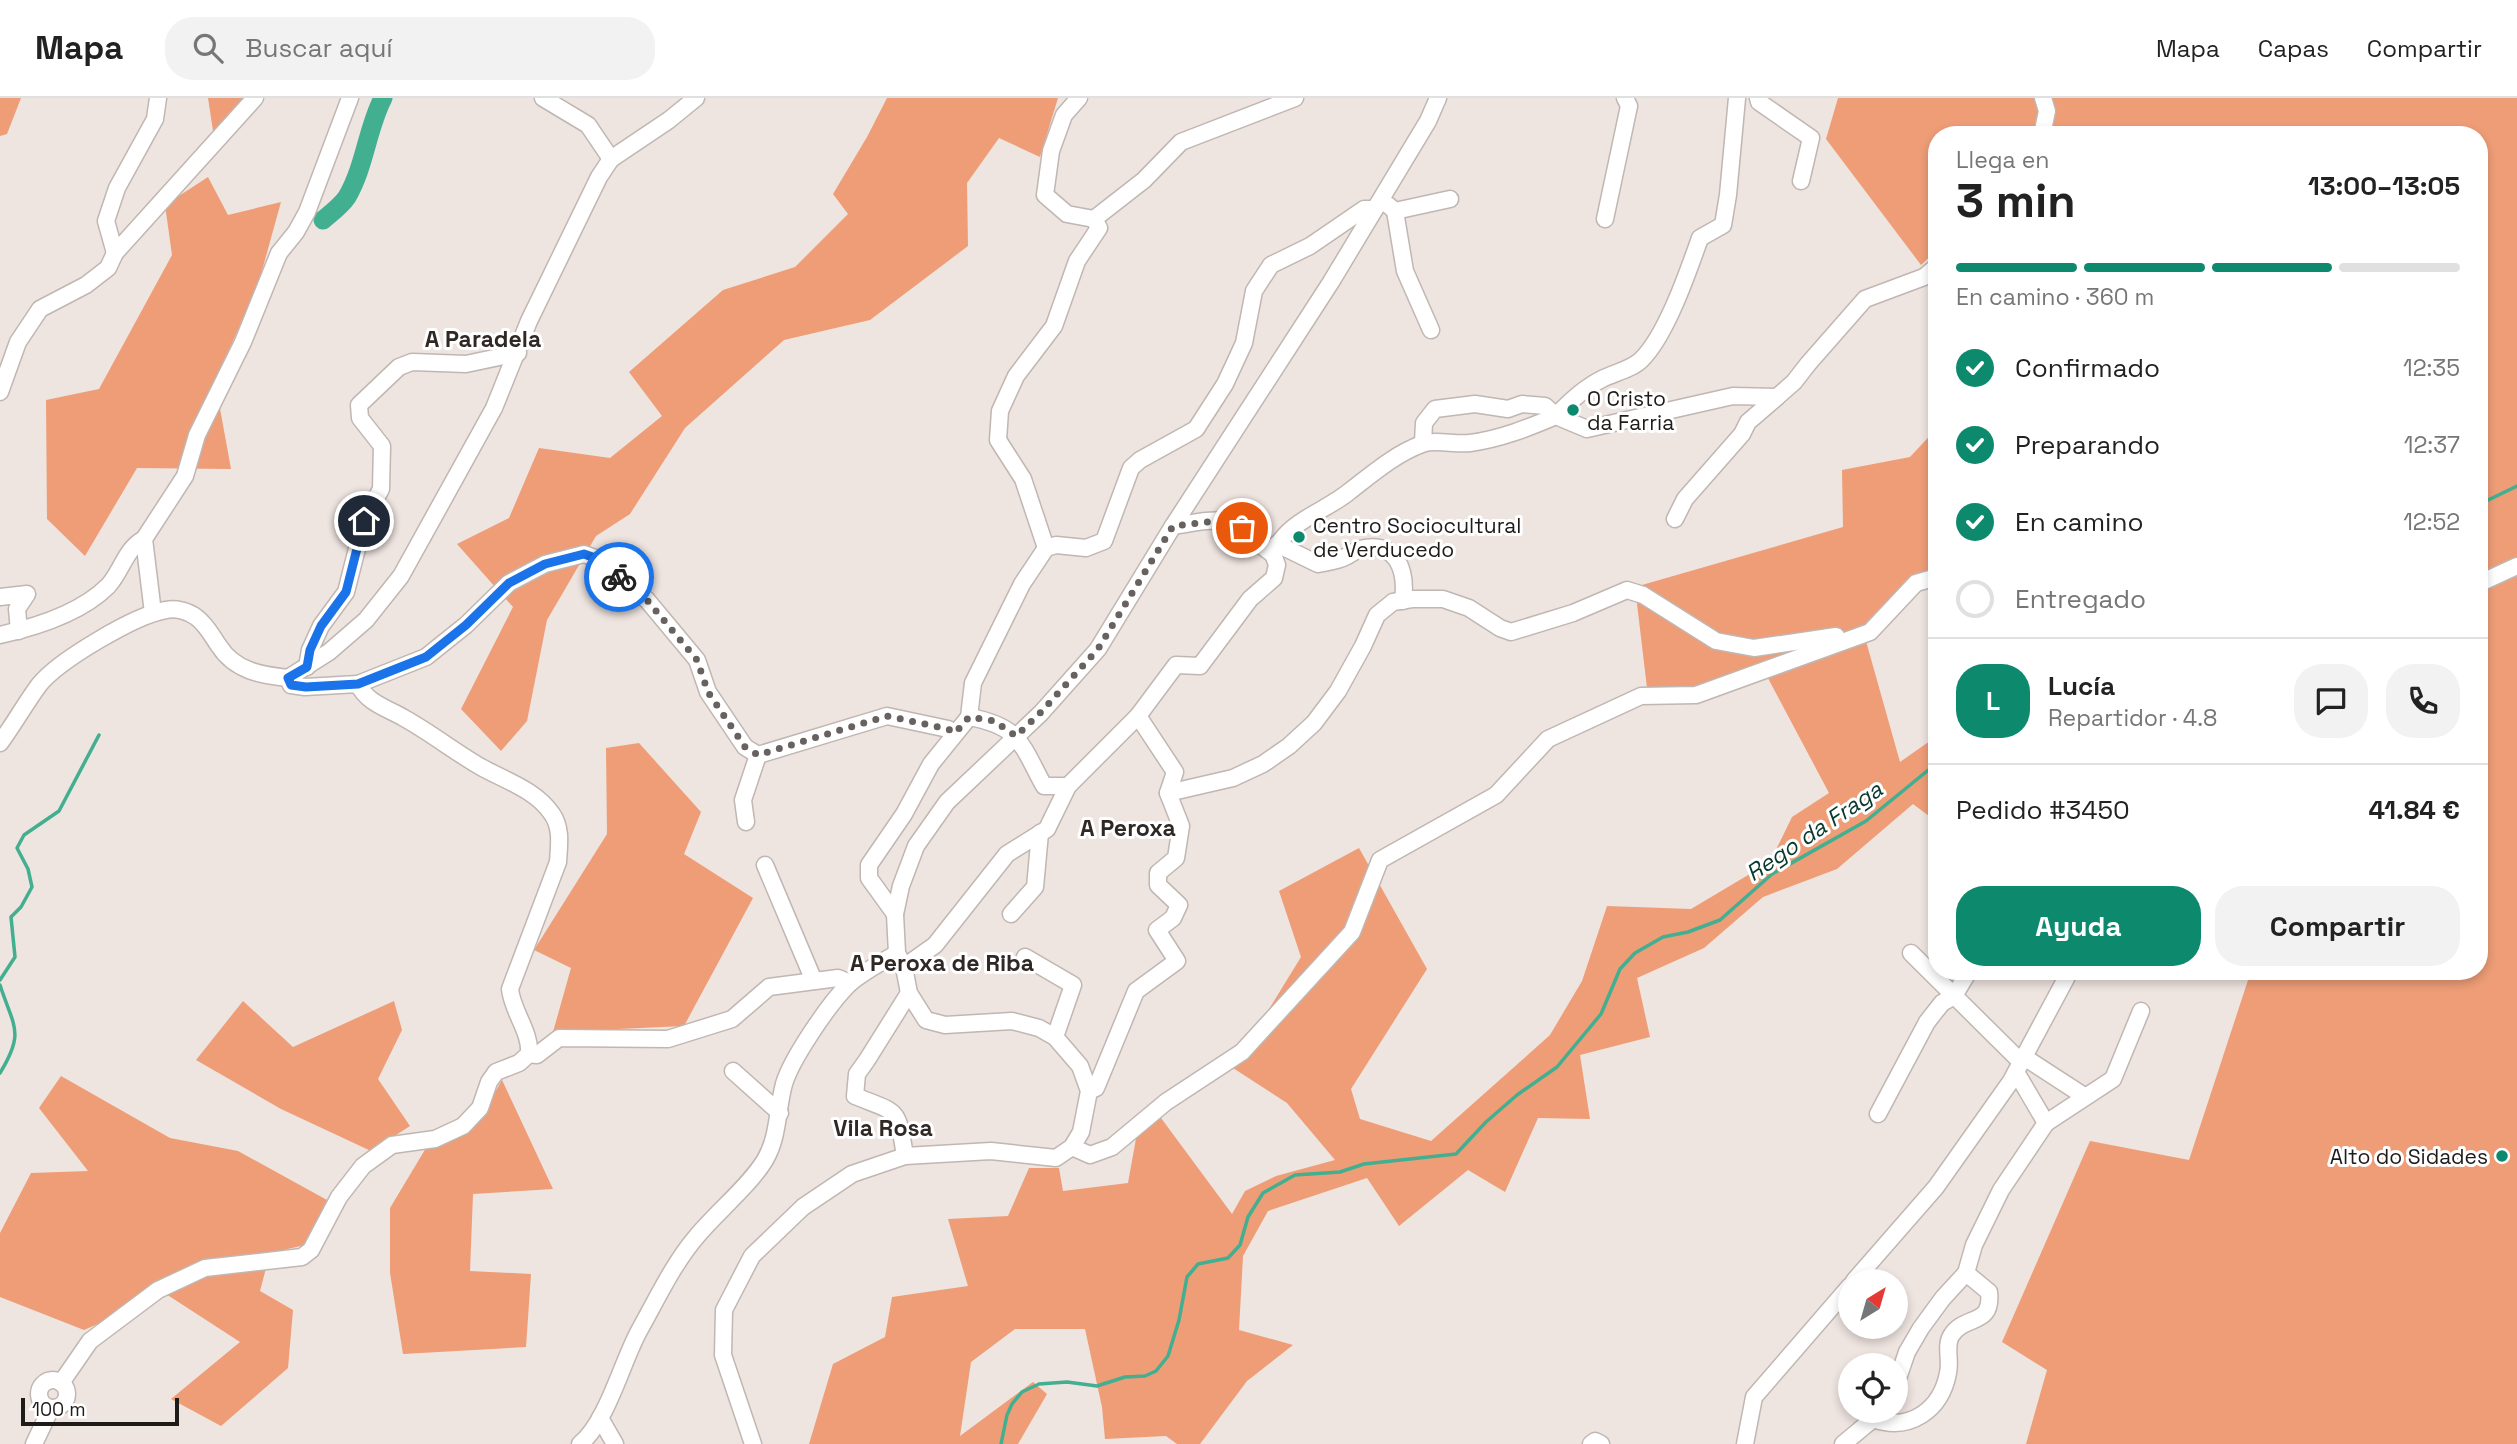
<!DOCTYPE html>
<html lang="es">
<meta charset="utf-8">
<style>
:root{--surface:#fff;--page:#f2f2f2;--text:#222;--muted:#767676;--line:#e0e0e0;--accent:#0d8a6e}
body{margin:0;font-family:"Space Grotesk",sans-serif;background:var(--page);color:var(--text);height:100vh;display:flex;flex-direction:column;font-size:26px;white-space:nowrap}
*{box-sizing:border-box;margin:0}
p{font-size:23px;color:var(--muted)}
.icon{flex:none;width:38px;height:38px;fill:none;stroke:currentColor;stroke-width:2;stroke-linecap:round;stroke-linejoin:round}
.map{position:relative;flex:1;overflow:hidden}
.side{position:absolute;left:1928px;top:28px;width:560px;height:854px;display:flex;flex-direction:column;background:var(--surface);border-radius:28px;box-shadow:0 4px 10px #0003}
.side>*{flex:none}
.needle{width:46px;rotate:37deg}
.buttons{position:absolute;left:1838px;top:1171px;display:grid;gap:14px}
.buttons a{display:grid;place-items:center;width:70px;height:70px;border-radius:50%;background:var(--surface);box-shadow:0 4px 10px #0003;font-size:35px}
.scale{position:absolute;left:21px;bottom:18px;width:158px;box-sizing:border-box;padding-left:7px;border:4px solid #1e1b19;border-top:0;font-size:19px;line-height:24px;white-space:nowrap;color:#1e1b19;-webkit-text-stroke:5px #fff;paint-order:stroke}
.pin{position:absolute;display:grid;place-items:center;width:60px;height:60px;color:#fff;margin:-30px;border:4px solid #fff;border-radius:50%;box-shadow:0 2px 7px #0007}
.courier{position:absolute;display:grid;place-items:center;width:70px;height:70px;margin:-35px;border:5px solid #1a73e8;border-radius:50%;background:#fff;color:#222;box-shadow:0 2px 9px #0007}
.headline em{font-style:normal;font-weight:800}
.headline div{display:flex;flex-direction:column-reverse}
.headline{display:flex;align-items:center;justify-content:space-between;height:119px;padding:0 28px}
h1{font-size:46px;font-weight:800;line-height:52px}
.bar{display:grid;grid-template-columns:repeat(4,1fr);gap:10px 7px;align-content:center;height:84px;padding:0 28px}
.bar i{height:9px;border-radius:5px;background:var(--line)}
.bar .selected{background:var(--accent)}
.bar p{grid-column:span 4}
.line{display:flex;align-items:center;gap:18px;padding:0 28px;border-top:2px solid var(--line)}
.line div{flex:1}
.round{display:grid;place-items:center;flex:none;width:74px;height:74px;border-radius:28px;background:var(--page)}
ol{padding:0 28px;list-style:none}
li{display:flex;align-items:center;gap:21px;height:77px}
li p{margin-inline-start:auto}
li .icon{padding:7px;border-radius:50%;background:var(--accent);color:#fff;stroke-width:4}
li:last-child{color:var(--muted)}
li i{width:38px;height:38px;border:4px solid var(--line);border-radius:50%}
.cta{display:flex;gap:14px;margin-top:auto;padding:14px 28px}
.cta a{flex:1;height:80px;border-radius:28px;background:var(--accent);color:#fff;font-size:28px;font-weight:800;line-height:80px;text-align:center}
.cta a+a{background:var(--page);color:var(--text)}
header{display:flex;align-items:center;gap:42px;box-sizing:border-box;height:98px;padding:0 35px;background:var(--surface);border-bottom:2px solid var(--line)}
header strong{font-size:33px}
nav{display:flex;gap:38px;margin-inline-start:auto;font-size:24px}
.search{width:490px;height:63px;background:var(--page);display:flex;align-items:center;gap:18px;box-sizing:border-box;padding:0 24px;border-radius:28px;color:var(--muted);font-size:26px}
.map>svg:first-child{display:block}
.forest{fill:#ee9d77}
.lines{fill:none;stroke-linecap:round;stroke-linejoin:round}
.stream{stroke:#42af91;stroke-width:3.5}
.river{stroke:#42af91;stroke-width:19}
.minor-casing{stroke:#c0b6b2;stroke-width:19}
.minor{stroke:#fff;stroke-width:16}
.done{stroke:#67615f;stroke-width:7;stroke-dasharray:0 12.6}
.route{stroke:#1a73e8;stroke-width:9}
.poi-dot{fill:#0d8a6e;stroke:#fff;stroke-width:2.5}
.labels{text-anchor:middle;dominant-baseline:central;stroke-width:6;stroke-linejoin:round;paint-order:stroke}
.poi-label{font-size:21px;fill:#1e1b19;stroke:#fff;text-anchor:start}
.neighbourhood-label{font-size:23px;font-weight:bold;fill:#2f2825;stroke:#fff}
.water-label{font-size:23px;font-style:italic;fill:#07392c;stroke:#fff}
</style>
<header>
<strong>Mapa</strong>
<div class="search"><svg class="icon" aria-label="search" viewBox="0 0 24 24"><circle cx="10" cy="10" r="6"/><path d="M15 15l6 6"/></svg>Buscar aquí</div>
<nav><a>Mapa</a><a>Capas</a><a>Compartir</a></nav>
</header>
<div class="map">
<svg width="2517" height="1346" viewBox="0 0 2517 1346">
<rect width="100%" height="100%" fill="#eee4e0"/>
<g class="forest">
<polygon points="0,0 21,0 7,36 0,38"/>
<polygon points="208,0 243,0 213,33"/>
<polygon points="887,0 1058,0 1040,59 999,40 967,85 968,148 870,222 784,242 685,330 630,416 596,438 547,522 527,623 501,653 461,611 513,509 457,446 509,420 539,350 610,360 662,318 629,274 723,192 795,169 848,116 833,96 867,39"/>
<polygon points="1838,0 2517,0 2517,1346 2026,1346 2047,1272 2002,1244 2090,1043 2189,1062 2251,873 2480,873 2480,37 1937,37 1937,152 1921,167 1826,41"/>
<polygon points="208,79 228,117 281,104 258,187 215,283 231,371 137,370 85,458 47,421 46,302 99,291 172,157 165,107"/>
<polygon points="1937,330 1937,472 1911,479 1862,529 1900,664 1937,638 1937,724 1913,706 1837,771 1763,799 1704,850 1637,880 1650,939 1580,957 1590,1021 1538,1020 1505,1094 1468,1072 1399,1128 1367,1080 1268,1113 1243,1158 1239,1232 1293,1247 1247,1283 1200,1346 1177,1346 1166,1338 1105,1341 1102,1309 1085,1231 1015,1231 971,1264 960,1338 1033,1284 1047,1296 1018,1346 809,1346 833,1266 885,1239 892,1199 968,1188 948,1121 1008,1118 1029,1070 1059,1070 1063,1093 1128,1085 1137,1035 1161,1020 1232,1116 1245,1093 1276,1078 1335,1062 1287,1005 1233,970 1301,859 1279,793 1359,750 1427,871 1351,991 1360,1021 1431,1043 1550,937 1582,883 1607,808 1691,811 1770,764 1792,719 1829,695 1761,567 1691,589 1647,590 1635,489 1843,429 1842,372 1910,359"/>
<polygon points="639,645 701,714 684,756 753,800 684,928 553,934 571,870 534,852 607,736 606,650"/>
<polygon points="243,903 293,949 394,903 402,932 378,981 410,1028 371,1053 281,1011 196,962"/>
<polygon points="61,978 170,1040 238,1053 327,1102 305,1147 270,1155 260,1193 293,1212 288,1270 221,1328 171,1301 240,1244 166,1196 84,1232 0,1199 0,1135 31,1075 88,1073 39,1010"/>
<polygon points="502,982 553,1091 473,1096 470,1173 531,1176 526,1249 403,1256 390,1175 390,1110 426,1050 481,1019"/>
</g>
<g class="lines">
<g class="stream">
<polyline points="2480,406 2517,388"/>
<polyline points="0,882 15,859 11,819 21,809 32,789 28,771 17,750 24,737 59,713 99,637"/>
<path d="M0 887C14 930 25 934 0 975"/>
<polyline points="1001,1346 1007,1317 1012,1306 1022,1294 1039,1286 1067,1284 1097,1288 1125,1279 1145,1278 1156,1273 1168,1258 1179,1222 1187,1179 1198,1166 1228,1160 1240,1147 1248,1119 1263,1095 1295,1077 1340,1074 1364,1066 1456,1056 1486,1024 1517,997 1557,969 1601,916 1620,871 1635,855 1663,839 1688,834 1720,822 1772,776 1866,723 1937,665"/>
</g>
<path class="river" d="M323 122C331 115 341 108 347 99 365 68 367 31 383 0"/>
<g class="minor-casing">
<g id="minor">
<polyline points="543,0 588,27 611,61 669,22 696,0"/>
<polyline points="1758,0 1759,4 1811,40 1801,83"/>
<polyline points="2042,37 2047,13 2043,0"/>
<polyline points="1388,107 1395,113 1450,101"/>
<polyline points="1395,113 1405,173 1431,232"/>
<polyline points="1094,121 1144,82 1181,44 1295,0"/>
<polyline points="1605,121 1629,8 1625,0"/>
<polyline points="115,155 106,123 117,90 155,21 158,0"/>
<polyline points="0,294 18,244 40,211 86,187 108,170 115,155 255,0"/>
<path d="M1423 345 1424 325 1435 311 1475 306 1508 311 1522 306 1545 308 1556 318C1570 303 1584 290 1602 281 1614 275 1632 271 1641 262 1666 238 1688 174 1700 140L1723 127 1728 97 1737 0"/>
<polyline points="1675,421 1685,401 1742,336 1748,324 1777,299"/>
<path d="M1173 428C1196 425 1224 416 1243 431 1254 440 1261 449 1273 456"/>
<path d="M1277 446 1318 466C1327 464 1337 463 1345 459 1350 457 1354 453 1360 451 1397 441 1407 473 1403 503"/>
<polyline points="1046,450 1023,381 998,342 1000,313 1016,278 1054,228 1077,163 1099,130 1094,121 1067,116 1045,97 1051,53 1064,17 1079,0"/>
<polyline points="2480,485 2517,468"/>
<polyline points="0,499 27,496 17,511 19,533"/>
<polyline points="153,515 144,441 185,378 197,337 243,244 279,155 296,134 307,114 350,0"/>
<path d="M0 537C36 529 81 515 108 488 122 473 125 451 144 441"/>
<polyline points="307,569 310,552 321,528 346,494 364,423 381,391 382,348 360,320 359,307 399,269 412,264 466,266 518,255"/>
<polyline points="358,586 426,559 466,527 509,485 545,466 584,456 598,461 647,502 697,562 708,594 745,649 758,657 887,618 948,631 955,635"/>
<path d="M969 619C1020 628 1021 646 1044 688H1068"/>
<path d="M0 645C14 626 25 606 39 587 58 563 135 517 166 512 176 510 188 513 196 519 206 526 212 538 219 548 235 573 261 577 288 580L329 554 366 522 401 478 494 310 529 223 599 79 611 61"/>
<polyline points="1168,695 1233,680 1263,666 1289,648 1314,625 1338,593 1363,548 1377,517 1393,504 1412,501 1443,501 1469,510 1500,530 1511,534 1573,515 1627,492 1643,497 1716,543 1754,550 1836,538"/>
<polyline points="746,724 743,702 758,657"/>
<polyline points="765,767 814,883"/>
<polyline points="895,816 869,780 869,767 904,716 931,666 969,619 973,585 1022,486 1046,450 1056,447 1086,450 1104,443 1131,370 1140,362 1196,331 1225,286 1244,245 1254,193 1271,167 1310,148 1364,111 1375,111"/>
<polyline points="1011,816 1035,789 1040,735"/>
<polyline points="1911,855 2021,964"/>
<polyline points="1025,859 1073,887 1055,939"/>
<path d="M904 869 935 847 1007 756 1047 731 1068 688 1138 618 1176 567 1200 568 1250 501 1274 480 1277 467 1273 456C1286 423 1325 414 1350 393 1372 376 1395 356 1422 346 1436 341 1455 347 1470 345 1500 341 1528 330 1556 318L1587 331 1733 298 1777 299 1794 284 1808 266 1865 201 1924 179 1937 168"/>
<polyline points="529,956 537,957 559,940 668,941 732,921 769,889 838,880 850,885"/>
<polyline points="2024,959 2084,998"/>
<polyline points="733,973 780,1015"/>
<polyline points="1089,993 1096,990 1136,893 1177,863 1157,832 1173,820 1179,807 1158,787 1158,775 1176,760 1181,728 1168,695 1175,674 1138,618"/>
<polyline points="1878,1016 1927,924 1942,905 1954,898 1969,873"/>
<polyline points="2046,1025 2113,981 2141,913"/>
<polyline points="1072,1049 1090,1057 1112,1049 1166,1004 1242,954 1352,834 1380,762 1496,697 1548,641 1641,598 1696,597 1870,534 1916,485 1937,479"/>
<path d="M905 1058C897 1009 900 1016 855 998L857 976 867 962 909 895"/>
<polyline points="1854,1183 1936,1089 2011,983 2070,873"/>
<circle cx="53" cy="1296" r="14"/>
<path d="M61 1285 90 1243 158 1192 205 1170 302 1159 311 1152 339 1099 363 1068 392 1047 435 1041 463 1028 480 1010 489 984 496 974 519 965 529 956C531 934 512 913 510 891L558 764C559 748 562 730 552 716 536 692 506 683 481 669 455 654 431 635 404 620 387 610 367 605 358 586L305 589 291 587 288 580"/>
<polyline points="1895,1289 1907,1254 1921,1230 1943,1200 1966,1175 1974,1147 2001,1092 2046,1025 2016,974"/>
<polyline points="600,1320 615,1346"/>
<polyline points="34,1346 51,1310"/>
<path d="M580 1346C607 1324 622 1264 639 1233 657 1201 673 1166 697 1138 717 1114 750 1087 765 1062 778 1040 777 1015 783 990 788 965 829 906 848 887 862 874 881 865 897 855"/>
<polyline points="753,1346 723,1257 724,1212 752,1158 803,1109 852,1076 905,1058 991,1053 1056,1060 1072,1049 1081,1034 1089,993 1080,968 1055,939 1039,930 1012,923 945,927 926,922 909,895 904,869 897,855 895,816 901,788 916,748 947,704 1041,615 1098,551 1173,428 1331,184 1428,23 1438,0"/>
<polyline points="1591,1346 1595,1343 1601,1346"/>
<polyline points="1745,1346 1754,1299 1850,1188"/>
<path d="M1843 1346 1873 1321C1910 1334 1941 1312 1948 1275 1951 1263 1945 1248 1951 1238 1964 1216 1993 1229 1989 1194L1966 1175"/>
</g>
</g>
<use href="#minor" class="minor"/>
</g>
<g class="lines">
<polyline class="done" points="619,479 647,502 697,562 708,594 745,649 758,657 887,618 948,631 955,635 969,619 994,623 1016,638 1041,614 1098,551 1173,428 1223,422 1242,430"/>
<polyline class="route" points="364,423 346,494 321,528 310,552 307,569 288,580 291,587 306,589 358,586 426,559 466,527 509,485 545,466 584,456 598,461 619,479"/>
</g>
<g class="poi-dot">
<circle cx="1573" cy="312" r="7"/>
<circle cx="1299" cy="439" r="7"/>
<circle cx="2502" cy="1058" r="7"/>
</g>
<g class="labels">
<g class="poi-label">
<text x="1587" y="300">O Cristo<tspan x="1587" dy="24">da Farria</tspan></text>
<text x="1313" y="427">Centro Sociocultural<tspan x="1313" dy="24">de Verducedo</tspan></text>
<text x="2488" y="1058" text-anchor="end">Alto do Sidades</text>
</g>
<g class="neighbourhood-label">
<text x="483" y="241">A Paradela</text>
<text x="1128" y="730">A Peroxa</text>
<text x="942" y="865">A Peroxa de Riba</text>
<text x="883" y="1030">Vila Rosa</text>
</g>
<g class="water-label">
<text transform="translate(1814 733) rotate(-34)">Rego da Fraga</text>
</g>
</g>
</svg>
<div class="buttons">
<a><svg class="needle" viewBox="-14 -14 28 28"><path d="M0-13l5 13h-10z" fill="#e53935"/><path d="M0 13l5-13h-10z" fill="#767676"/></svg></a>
<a><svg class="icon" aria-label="locate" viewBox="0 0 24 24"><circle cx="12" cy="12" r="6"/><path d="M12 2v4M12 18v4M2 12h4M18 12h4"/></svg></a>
</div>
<div class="scale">100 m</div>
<div class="pin" style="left:1242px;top:430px;background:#ea580c"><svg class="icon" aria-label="bag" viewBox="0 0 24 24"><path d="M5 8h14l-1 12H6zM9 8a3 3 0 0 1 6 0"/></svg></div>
<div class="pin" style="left:364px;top:423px;background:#1f2937"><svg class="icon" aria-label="home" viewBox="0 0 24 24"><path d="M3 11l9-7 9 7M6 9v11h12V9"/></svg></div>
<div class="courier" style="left:619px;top:479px"><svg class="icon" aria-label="bike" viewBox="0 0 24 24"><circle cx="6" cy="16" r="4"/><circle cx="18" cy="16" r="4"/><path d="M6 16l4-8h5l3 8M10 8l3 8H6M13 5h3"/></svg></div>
<section class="side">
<div class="headline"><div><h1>3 min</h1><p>Llega en</p></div><em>13:00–13:05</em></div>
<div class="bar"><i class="selected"></i><i class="selected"></i><i class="selected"></i><i></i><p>En camino · 360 m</p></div>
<ol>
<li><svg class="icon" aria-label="check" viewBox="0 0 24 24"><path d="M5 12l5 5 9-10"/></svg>Confirmado<p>12:35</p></li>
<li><svg class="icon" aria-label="check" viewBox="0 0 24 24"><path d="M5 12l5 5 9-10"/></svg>Preparando<p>12:37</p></li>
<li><svg class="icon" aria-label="check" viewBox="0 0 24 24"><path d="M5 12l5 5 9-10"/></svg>En camino<p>12:52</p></li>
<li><i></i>Entregado</li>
</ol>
<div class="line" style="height:126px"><b class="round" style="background:var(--accent);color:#fff">L</b><div><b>Lucía</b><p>Repartidor · 4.8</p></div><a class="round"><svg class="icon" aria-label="chat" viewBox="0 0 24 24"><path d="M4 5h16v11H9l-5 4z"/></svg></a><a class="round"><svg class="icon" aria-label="phone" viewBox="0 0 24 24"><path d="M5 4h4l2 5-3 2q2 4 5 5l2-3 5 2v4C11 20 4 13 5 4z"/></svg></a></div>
<div class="line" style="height:91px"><div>Pedido #3450</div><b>41.84 €</b></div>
<div class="cta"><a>Ayuda</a><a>Compartir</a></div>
</section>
</div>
